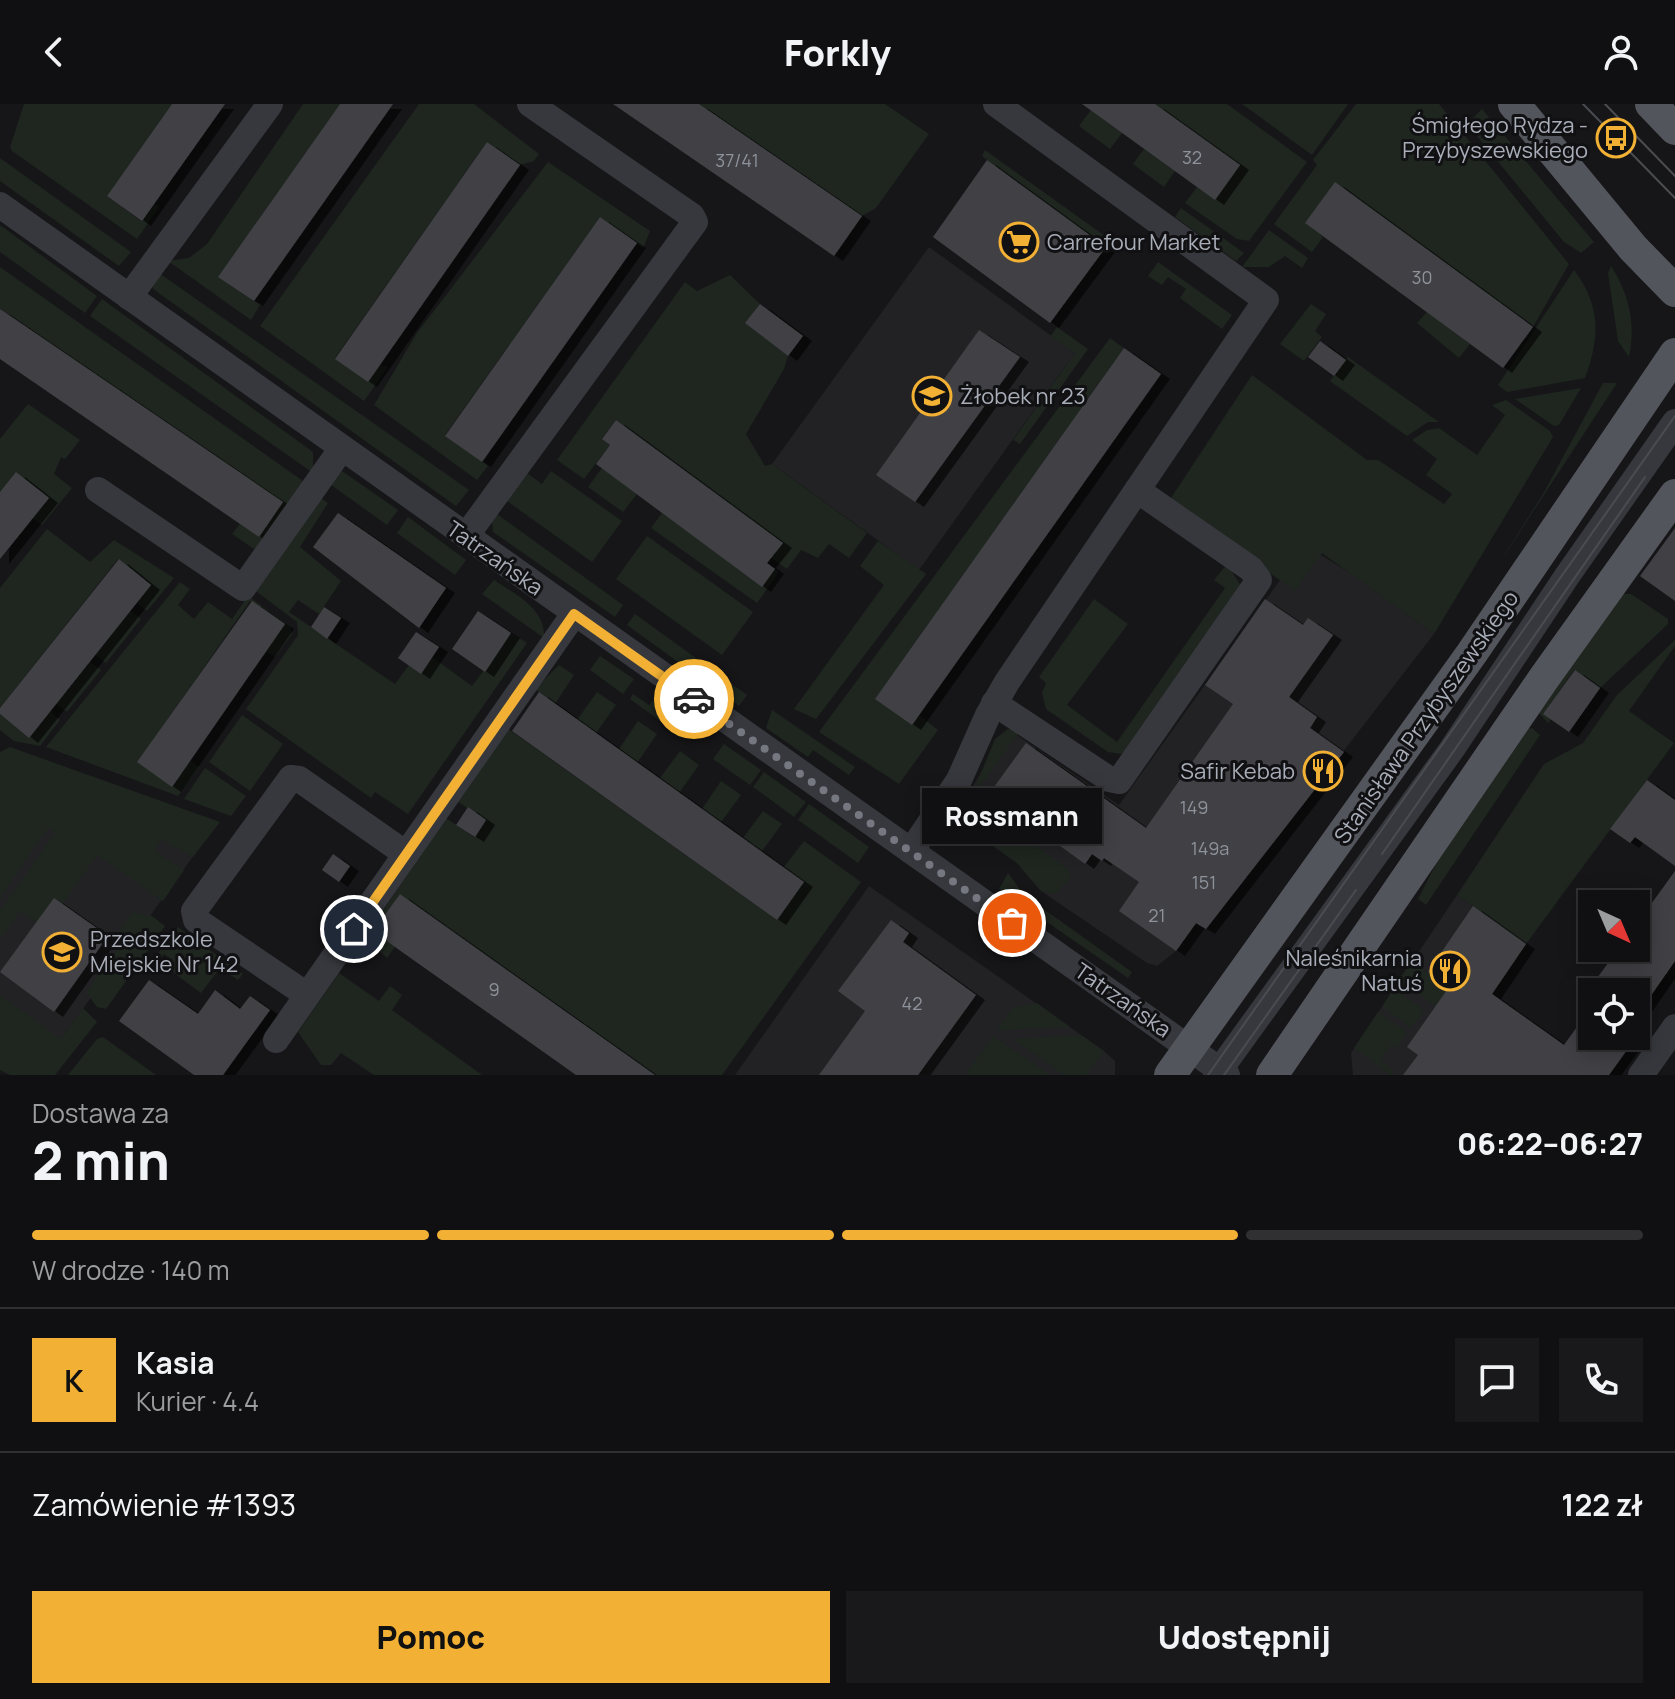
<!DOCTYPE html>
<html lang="pl">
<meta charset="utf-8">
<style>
:root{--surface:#101012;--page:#19191b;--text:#f1f3f6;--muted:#9c9d9f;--line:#303032;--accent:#f2b134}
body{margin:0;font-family:Manrope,sans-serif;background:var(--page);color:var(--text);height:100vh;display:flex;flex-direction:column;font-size:30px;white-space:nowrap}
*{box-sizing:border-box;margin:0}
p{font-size:26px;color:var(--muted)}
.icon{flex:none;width:44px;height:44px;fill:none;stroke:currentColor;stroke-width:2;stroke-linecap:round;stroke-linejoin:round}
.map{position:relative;height:971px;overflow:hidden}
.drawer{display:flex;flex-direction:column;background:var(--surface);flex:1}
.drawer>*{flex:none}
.needle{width:52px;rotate:136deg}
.buttons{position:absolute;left:1578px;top:786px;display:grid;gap:16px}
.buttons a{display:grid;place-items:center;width:72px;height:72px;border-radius:0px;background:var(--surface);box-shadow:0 4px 20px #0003,0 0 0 2px var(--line);font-size:40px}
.pin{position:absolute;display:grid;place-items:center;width:68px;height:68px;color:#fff;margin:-34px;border:4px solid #fff;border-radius:50%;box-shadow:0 2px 8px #0007}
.courier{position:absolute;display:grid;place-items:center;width:80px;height:80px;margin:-40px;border:6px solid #f2b134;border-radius:50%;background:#fff;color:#222;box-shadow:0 2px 10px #0007}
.bubble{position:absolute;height:56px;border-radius:0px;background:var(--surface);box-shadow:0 4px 20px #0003,0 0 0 2px var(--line);font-size:26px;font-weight:800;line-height:56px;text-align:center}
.summary em{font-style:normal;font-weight:800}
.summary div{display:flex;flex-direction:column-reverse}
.summary{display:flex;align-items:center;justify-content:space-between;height:136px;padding:0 32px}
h1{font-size:52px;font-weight:800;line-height:60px}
.bar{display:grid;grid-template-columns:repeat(4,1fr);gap:12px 8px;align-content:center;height:96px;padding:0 32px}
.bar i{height:10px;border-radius:6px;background:var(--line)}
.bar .on{background:var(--accent)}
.bar p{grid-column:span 4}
.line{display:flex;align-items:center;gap:20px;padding:0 32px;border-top:2px solid var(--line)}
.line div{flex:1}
.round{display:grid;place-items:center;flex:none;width:84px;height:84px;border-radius:0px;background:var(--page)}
.primary-button{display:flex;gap:16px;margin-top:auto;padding:16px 32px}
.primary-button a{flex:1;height:92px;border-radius:0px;background:var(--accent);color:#111;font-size:32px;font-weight:800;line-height:92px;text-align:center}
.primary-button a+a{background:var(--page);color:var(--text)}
header{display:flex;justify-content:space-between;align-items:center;height:104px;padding:0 32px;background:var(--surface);font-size:36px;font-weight:800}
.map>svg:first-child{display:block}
.built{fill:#222225}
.green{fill:#1e261f}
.building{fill:#404145;filter:url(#shadow)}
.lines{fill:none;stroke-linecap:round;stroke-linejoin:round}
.minor{stroke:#37383d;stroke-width:26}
.major{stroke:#53555c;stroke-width:32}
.tram{stroke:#4a4c52;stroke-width:2}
.done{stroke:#757880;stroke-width:8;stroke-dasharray:0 14.4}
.route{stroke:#f2b134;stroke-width:10}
.labels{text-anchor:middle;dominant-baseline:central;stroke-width:6;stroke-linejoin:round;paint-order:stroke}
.number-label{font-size:18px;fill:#8e929b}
.poi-label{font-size:22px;fill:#a8adb8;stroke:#111113;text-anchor:end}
.street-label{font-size:22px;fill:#a8adb8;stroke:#111113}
</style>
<header><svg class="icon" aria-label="back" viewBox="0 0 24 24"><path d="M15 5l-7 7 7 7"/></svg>Forkly<svg class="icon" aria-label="person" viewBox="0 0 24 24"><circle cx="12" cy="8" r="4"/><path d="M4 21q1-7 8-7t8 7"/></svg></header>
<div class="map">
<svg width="1675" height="971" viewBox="0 0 1675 971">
<defs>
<filter id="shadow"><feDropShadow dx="9" dy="5" stdDeviation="0" flood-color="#0009"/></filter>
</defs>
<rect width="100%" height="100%" fill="#161618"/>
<g class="built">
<polygon points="929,143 1075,249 919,466 772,360"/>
<polygon points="1305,441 1355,472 1434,530 1206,825 1196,820 1176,847 1157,862 1147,859 1041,787 1017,759 953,714 1008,625 1119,701"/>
<polygon points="0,657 210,729 61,935 0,951"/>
<polygon points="869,782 1104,947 1115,957 1115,971 735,971"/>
<polygon points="1457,791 1526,840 1433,971 1353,971 1351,949"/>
</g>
<g class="green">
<polygon points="24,0 172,0 107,92 141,117 154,99 159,103 137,135 12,47 10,43"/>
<polygon points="303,0 340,0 219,172 260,201 251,216 168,157 189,154 207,140"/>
<polygon points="419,0 474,0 539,50 534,57 520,61 487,38 335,254 388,263 364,297 260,222"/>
<polygon points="699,0 885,0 929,30 876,104 862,112"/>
<polygon points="1155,0 1227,0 1307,58 1249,137 1237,135 1185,99 1197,83 1215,95 1240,61"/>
<polygon points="1242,0 1348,0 1312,51"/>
<polygon points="1356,0 1439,0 1569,160 1533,223 1306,119 1323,133 1312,148 1274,120 1317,61 1313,56"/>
<polygon points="1482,5 1594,138 1581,149 1564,138 1472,26 1471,16"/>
<polygon points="1091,6 1122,29 1110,45 1079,22"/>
<polygon points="1144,45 1175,67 1164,83 1133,60"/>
<polygon points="985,46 1105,132 1104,135 1111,140 1105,142 987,56 982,52"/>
<polygon points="0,54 131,148 119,162 0,77"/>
<polygon points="548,58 650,127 643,144 600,113 445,331 488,362 477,376 374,301 417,229"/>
<polygon points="1181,104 1244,149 1236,157 1175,113"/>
<polygon points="0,121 97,192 85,209 0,148"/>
<polygon points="1269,126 1308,154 1302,164 1285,152 1269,163 1242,163"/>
<polygon points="1158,158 1232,211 1222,225 1180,194 1186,185 1168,173 1162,181 1148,172"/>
<path d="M1611 162C1629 190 1636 220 1629 253L1618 237 1608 169Z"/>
<polygon points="0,163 303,377 258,444 254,445 232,430 240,420 259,433 282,398 0,205"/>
<path d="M1574 166C1601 201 1600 234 1585 274L1507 288 1498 281Z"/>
<polygon points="159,169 469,386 456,402 153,185 153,176"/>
<polygon points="730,171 760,200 746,219 788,252 784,265 746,330 765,362 772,360 867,429 849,454 829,440 818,454 801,446 787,465 771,454 782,438 616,316 602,334 610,341 584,375 557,356 685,178 697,187"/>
<polygon points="102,195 313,348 313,369 90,212"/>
<polygon points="1311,200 1326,210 1315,227 1322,233 1304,257 1280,240"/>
<polygon points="1427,208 1470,240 1459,254 1417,219"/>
<polygon points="1057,223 1088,245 1020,340 1013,336 1075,249 1050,233"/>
<polygon points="1110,234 1124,244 876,594 919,611 938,626 899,680 819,628"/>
<polygon points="1348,253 1439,318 1428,318 1407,332 1330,277"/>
<polygon points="1252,271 1367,356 1378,356 1444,400 1452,390 1426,371 1437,355 1412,336 1427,326 1439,324 1477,351 1505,311 1492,301 1506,296 1550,327 1553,333 1434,530 1322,449 1295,487 1169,397"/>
<polygon points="1603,279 1617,279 1493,469 1543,390"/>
<polygon points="1581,284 1559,321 1554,322 1515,295"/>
<polygon points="28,300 80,336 65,355 61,353 54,370 72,384 42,421 33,414 49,394 0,388 0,335"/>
<polygon points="602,364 637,390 623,408 588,383"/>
<polygon points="342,367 398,406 387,421 327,378"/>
<polygon points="551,367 622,417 592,458 507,397 527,369 542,380"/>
<polygon points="316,391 328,399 300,443 341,477 319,510 298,496 289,508 395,580 409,561 432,553 472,582 512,529 527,539 408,710 375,688 371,694 246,605 298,531 297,518 253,485"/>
<polygon points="662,409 763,482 775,465 779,468 757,499 651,424"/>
<polygon points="497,410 623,501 615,513 493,428 492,417"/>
<polygon points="408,413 466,456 455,471 397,429"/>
<polygon points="47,425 90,458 114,436 174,474 147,507 137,499 151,480 118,455 0,604 0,484"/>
<polygon points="647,432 753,508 722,551 616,475"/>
<polygon points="878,437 926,470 816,615 794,605 884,481 860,462"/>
<polygon points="1227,460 1241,482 1132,643 1121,650 1108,648 1046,605 1042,589 1046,579 1039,573 1094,495 1128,520 1067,601 1117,638 1225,484 1214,476"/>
<path d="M494 476C514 490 546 504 544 534L482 490Z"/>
<polygon points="180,478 190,485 178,501 194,515 208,498 232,515 248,492 290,522 292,530 275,553 266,547 285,520 250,497 138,658 172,682 190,656 199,663 178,692 46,643"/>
<polygon points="1622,490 1631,490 1668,515 1668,520 1600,584 1574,566 1544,609 1551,615 1548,619 1538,608"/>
<polygon points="131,507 141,515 106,559 95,551"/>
<polygon points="635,510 747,591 739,602 627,521"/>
<polygon points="1675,536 1675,542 1629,607 1674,639 1526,840 1457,791 1544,660 1583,639 1617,591"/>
<polygon points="600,552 634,575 623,590 590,566"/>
<polygon points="90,558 101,566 67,608 56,600"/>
<polygon points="559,561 574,571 555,600 535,585"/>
<polygon points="597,588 616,601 596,629 577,616"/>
<polygon points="633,590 649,601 653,596 689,621 681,632 630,595"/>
<polygon points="772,606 855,663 849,671 813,646 808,653 766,624"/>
<polygon points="50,607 60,616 40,642 14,637 0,626 0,610 29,633"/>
<polygon points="242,611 283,640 250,687 209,658"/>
<polygon points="638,617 657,630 637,659 619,645"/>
<polygon points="507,624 777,816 804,778 784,763 804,737 861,778 722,971 655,971 400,790 373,827 395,843 387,854 371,839 369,827 446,714 474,733 486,716 458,698"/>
<polygon points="1532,624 1540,631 1426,801 1418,795 1441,750 1527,625"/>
<polygon points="1008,625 1020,627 980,683 976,681 995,635"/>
<polygon points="724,640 761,666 750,681 713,655"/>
<polygon points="10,643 220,718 193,753 161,736 155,747 184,766 163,797 97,751 63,800 54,794 37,819 20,807 0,836 0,807 55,729 48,724 0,794 0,648"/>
<polygon points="680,647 699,661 679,689 660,674"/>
<polygon points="205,664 246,692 231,712 184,695"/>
<polygon points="764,668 806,698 794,713 753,683"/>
<polygon points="721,677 741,691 721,718 702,705"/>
<polygon points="809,700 869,743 858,759 798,716"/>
<polygon points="983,703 1070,767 1070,774 1055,790 1041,787 1017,759 969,725"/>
<polygon points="763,707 782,720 762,747 743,734"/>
<polygon points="1008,769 1024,791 1132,868 1128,874 999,785"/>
<polygon points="133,808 152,812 165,822 106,905 97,903 86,888 117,846 110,840"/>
<polygon points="178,823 243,870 238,876 220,864 201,889 170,866 175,859 164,850 156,859 153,856"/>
<polygon points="1411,858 1481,905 1467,924 1399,876"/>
<polygon points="339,869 379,897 390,882 402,891 392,906 482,971 374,971 341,949 331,961 321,961 298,928"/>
<polygon points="1393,885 1424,906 1411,924 1382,903"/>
<polygon points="0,891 61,935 83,904 97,918 55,971 10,971 0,966"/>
<polygon points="1037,899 1070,923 997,926 1013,903"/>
<polygon points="1378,908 1407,928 1397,944 1392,940 1380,956 1394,967 1391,971 1354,944"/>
<polygon points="1081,931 1104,947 1086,971 1064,971 1012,935"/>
<polygon points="993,932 1051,971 965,971"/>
<polygon points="103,933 156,971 68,971 97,935"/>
</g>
<g class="building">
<polygon points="172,0 225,0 142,117 107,92"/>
<polygon points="340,0 393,0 254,197 218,173"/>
<polygon points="613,0 699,0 862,112 834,152"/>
<polygon points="1082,0 1155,0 1240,61 1215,96"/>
<polygon points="487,38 520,61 368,278 335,255"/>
<polygon points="987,56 1106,143 1050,219 933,133"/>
<polygon points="1335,78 1533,223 1503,264 1305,119"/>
<polygon points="600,113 637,139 482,358 445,332"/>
<polygon points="760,200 803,232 788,252 745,219"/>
<polygon points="0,205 283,398 259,433 0,255"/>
<polygon points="979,226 1020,253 915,398 876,371"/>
<polygon points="1320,237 1346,256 1334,272 1308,253"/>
<polygon points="1124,244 1161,270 912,621 875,595"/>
<polygon points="616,316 783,439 767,459 775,465 762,483 596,360 610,341 602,335"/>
<polygon points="16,368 49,394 0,455 0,388"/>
<polygon points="338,409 446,484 419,524 313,443"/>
<polygon points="1675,424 1675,497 1640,472"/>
<polygon points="119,455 151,481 29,634 0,610 0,604"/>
<polygon points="1265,495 1303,521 1308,514 1333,531 1289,593 1317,613 1310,624 1344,648 1206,825 1196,819 1176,847 1119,807 1139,778 1104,754 1102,757 1092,750 1085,760 989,690 1026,639 1146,724 1233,600 1205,581"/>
<polygon points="252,497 285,520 172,683 137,658"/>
<polygon points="324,503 341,514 327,535 311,523"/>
<polygon points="478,507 511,529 485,568 452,545"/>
<polygon points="416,528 439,543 421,570 398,554"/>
<polygon points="1575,566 1600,584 1569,628 1543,610"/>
<polygon points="539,588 804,778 777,816 512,627"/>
<polygon points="1647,676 1675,696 1675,762 1635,733 1630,739 1610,725"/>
<polygon points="468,703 486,716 475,733 456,721"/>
<polygon points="333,750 350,762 339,778 322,766"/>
<polygon points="1675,767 1675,857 1636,913 1636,888 1587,888 1619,844 1636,844 1636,821"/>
<polygon points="400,790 452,827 655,971 576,971 395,843 373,827"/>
<polygon points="54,794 108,832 54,908 0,868"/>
<polygon points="1473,802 1526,840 1492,890 1564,941 1592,902 1592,932 1637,932 1609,971 1403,971 1418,951 1407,943 1449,883 1428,868"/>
<polygon points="891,816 909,829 903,838 976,891 918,971 819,971 865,907 838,887"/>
<polygon points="149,876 198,910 215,886 240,905 250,892 270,906 223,971 194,971 119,917"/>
</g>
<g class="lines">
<g class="minor">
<polyline points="0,101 1227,971"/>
<polyline points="129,193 270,0"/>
<polyline points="98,386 243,484 342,344"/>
<polyline points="466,432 695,118 692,112 530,0"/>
<polyline points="994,599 1109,675 1119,677 1259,476 1251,465 1137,386"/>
<polyline points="911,747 959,676 988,611 1007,578 1266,196 996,0"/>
<polyline points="307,891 196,816 194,807 291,674 299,675 406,750"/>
<polyline points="276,936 574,510"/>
<polyline points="1216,971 1452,645 1567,472 1675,318"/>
<polyline points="1641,971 1675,923"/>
</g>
<g class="major">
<polyline points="1514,0 1633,144 1675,187"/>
<polyline points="1651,0 1675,25"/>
<polyline points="1170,971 1472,549 1675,250"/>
<polyline points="1272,971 1544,574 1675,391"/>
</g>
<g class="tram">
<polyline points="1583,0 1675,94"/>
<polyline points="1605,0 1675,72"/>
<polyline points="1382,750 1645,373"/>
<polyline points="1208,971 1675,312"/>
<polyline points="1224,971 1356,786"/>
</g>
</g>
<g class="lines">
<polyline class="done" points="694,595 1012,819"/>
<polyline class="route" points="354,825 574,510 694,595"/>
</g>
<defs>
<g id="bus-ring" transform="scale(2)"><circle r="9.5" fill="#111113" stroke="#f2b134" stroke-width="1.5"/><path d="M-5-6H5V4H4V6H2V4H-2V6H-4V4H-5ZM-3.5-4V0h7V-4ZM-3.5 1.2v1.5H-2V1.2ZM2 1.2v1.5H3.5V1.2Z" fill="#f2b134"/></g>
<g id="supermarket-ring" transform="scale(2)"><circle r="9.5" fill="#111113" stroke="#f2b134" stroke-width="1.5"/><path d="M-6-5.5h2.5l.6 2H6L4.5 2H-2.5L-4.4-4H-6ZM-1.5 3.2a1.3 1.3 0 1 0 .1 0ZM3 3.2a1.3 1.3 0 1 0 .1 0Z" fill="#f2b134"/></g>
<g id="school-ring" transform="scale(2)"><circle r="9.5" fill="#111113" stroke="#f2b134" stroke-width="1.5"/><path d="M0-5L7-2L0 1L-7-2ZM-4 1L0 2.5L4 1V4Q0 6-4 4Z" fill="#f2b134"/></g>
<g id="restaurant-ring" transform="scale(2)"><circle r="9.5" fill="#111113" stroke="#f2b134" stroke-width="1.5"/><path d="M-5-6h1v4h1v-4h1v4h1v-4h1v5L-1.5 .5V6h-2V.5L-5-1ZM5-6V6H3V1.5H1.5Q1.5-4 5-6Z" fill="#f2b134"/></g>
</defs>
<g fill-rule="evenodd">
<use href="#bus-ring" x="1616" y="34"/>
<use href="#supermarket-ring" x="1019" y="138"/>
<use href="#school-ring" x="932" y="292"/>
<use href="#restaurant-ring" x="1323" y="667"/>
<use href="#school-ring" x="62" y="848"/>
<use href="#restaurant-ring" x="1450" y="867"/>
</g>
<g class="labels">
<g class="number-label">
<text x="1192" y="53">32</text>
<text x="737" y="56">37/41</text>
<text x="1422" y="173">30</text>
<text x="1194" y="703">149</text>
<text x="1210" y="744">149a</text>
<text x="1204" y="778">151</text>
<text x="1157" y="811">21</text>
<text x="494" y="885">9</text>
<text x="912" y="899">42</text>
</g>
<g class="poi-label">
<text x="1588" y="21">Śmigłego Rydza -<tspan x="1588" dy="25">Przybyszewskiego</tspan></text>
<text x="1047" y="138" text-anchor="start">Carrefour Market</text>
<text x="960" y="292" text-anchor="start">Żłobek nr 23</text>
<text x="1295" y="667">Safir Kebab</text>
<text x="90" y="835" text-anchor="start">Przedszkole<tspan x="90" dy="25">Miejskie Nr 142</tspan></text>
<text x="1422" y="854">Naleśnikarnia<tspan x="1422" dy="25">Natuś</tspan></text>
</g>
<g class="street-label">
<text transform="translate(495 454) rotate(35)">Tatrzańska</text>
<text transform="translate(1426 613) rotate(-55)">Stanisława Przybyszewskiego</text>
<text transform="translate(1123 896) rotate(35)">Tatrzańska</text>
</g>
</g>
</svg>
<div class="buttons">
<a><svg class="needle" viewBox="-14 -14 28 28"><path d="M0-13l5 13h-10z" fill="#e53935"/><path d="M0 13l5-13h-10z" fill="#9c9d9f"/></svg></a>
<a><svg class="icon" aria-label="locate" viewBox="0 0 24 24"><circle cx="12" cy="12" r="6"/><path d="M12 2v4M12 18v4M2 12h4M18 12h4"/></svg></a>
</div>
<div class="pin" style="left:1012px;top:819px;background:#ea580c"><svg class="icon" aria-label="bag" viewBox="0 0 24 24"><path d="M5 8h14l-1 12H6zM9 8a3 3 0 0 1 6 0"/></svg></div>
<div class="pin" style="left:354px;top:825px;background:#1f2937"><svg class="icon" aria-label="home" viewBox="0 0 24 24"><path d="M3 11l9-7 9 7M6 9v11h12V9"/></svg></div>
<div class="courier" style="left:694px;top:595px"><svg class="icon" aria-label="car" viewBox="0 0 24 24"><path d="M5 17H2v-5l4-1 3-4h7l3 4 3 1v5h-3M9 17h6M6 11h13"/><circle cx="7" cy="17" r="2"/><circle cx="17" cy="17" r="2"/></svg></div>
<div class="bubble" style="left:922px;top:684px;width:180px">Rossmann</div>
</div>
<section class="drawer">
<div class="summary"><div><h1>2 min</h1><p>Dostawa za</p></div><em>06:22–06:27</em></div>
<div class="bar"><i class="on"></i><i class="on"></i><i class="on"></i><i></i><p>W drodze · 140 m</p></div>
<div class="line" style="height:144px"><b class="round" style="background:var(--accent);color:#111">K</b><div><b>Kasia</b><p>Kurier · 4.4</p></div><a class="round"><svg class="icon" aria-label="chat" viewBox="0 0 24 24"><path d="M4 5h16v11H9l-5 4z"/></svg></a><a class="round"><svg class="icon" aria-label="phone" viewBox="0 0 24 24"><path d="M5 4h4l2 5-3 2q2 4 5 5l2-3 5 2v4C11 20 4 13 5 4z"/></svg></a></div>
<div class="line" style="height:104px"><div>Zamówienie #1393</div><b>122 zł</b></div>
<div class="primary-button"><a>Pomoc</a><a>Udostępnij</a></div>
</section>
